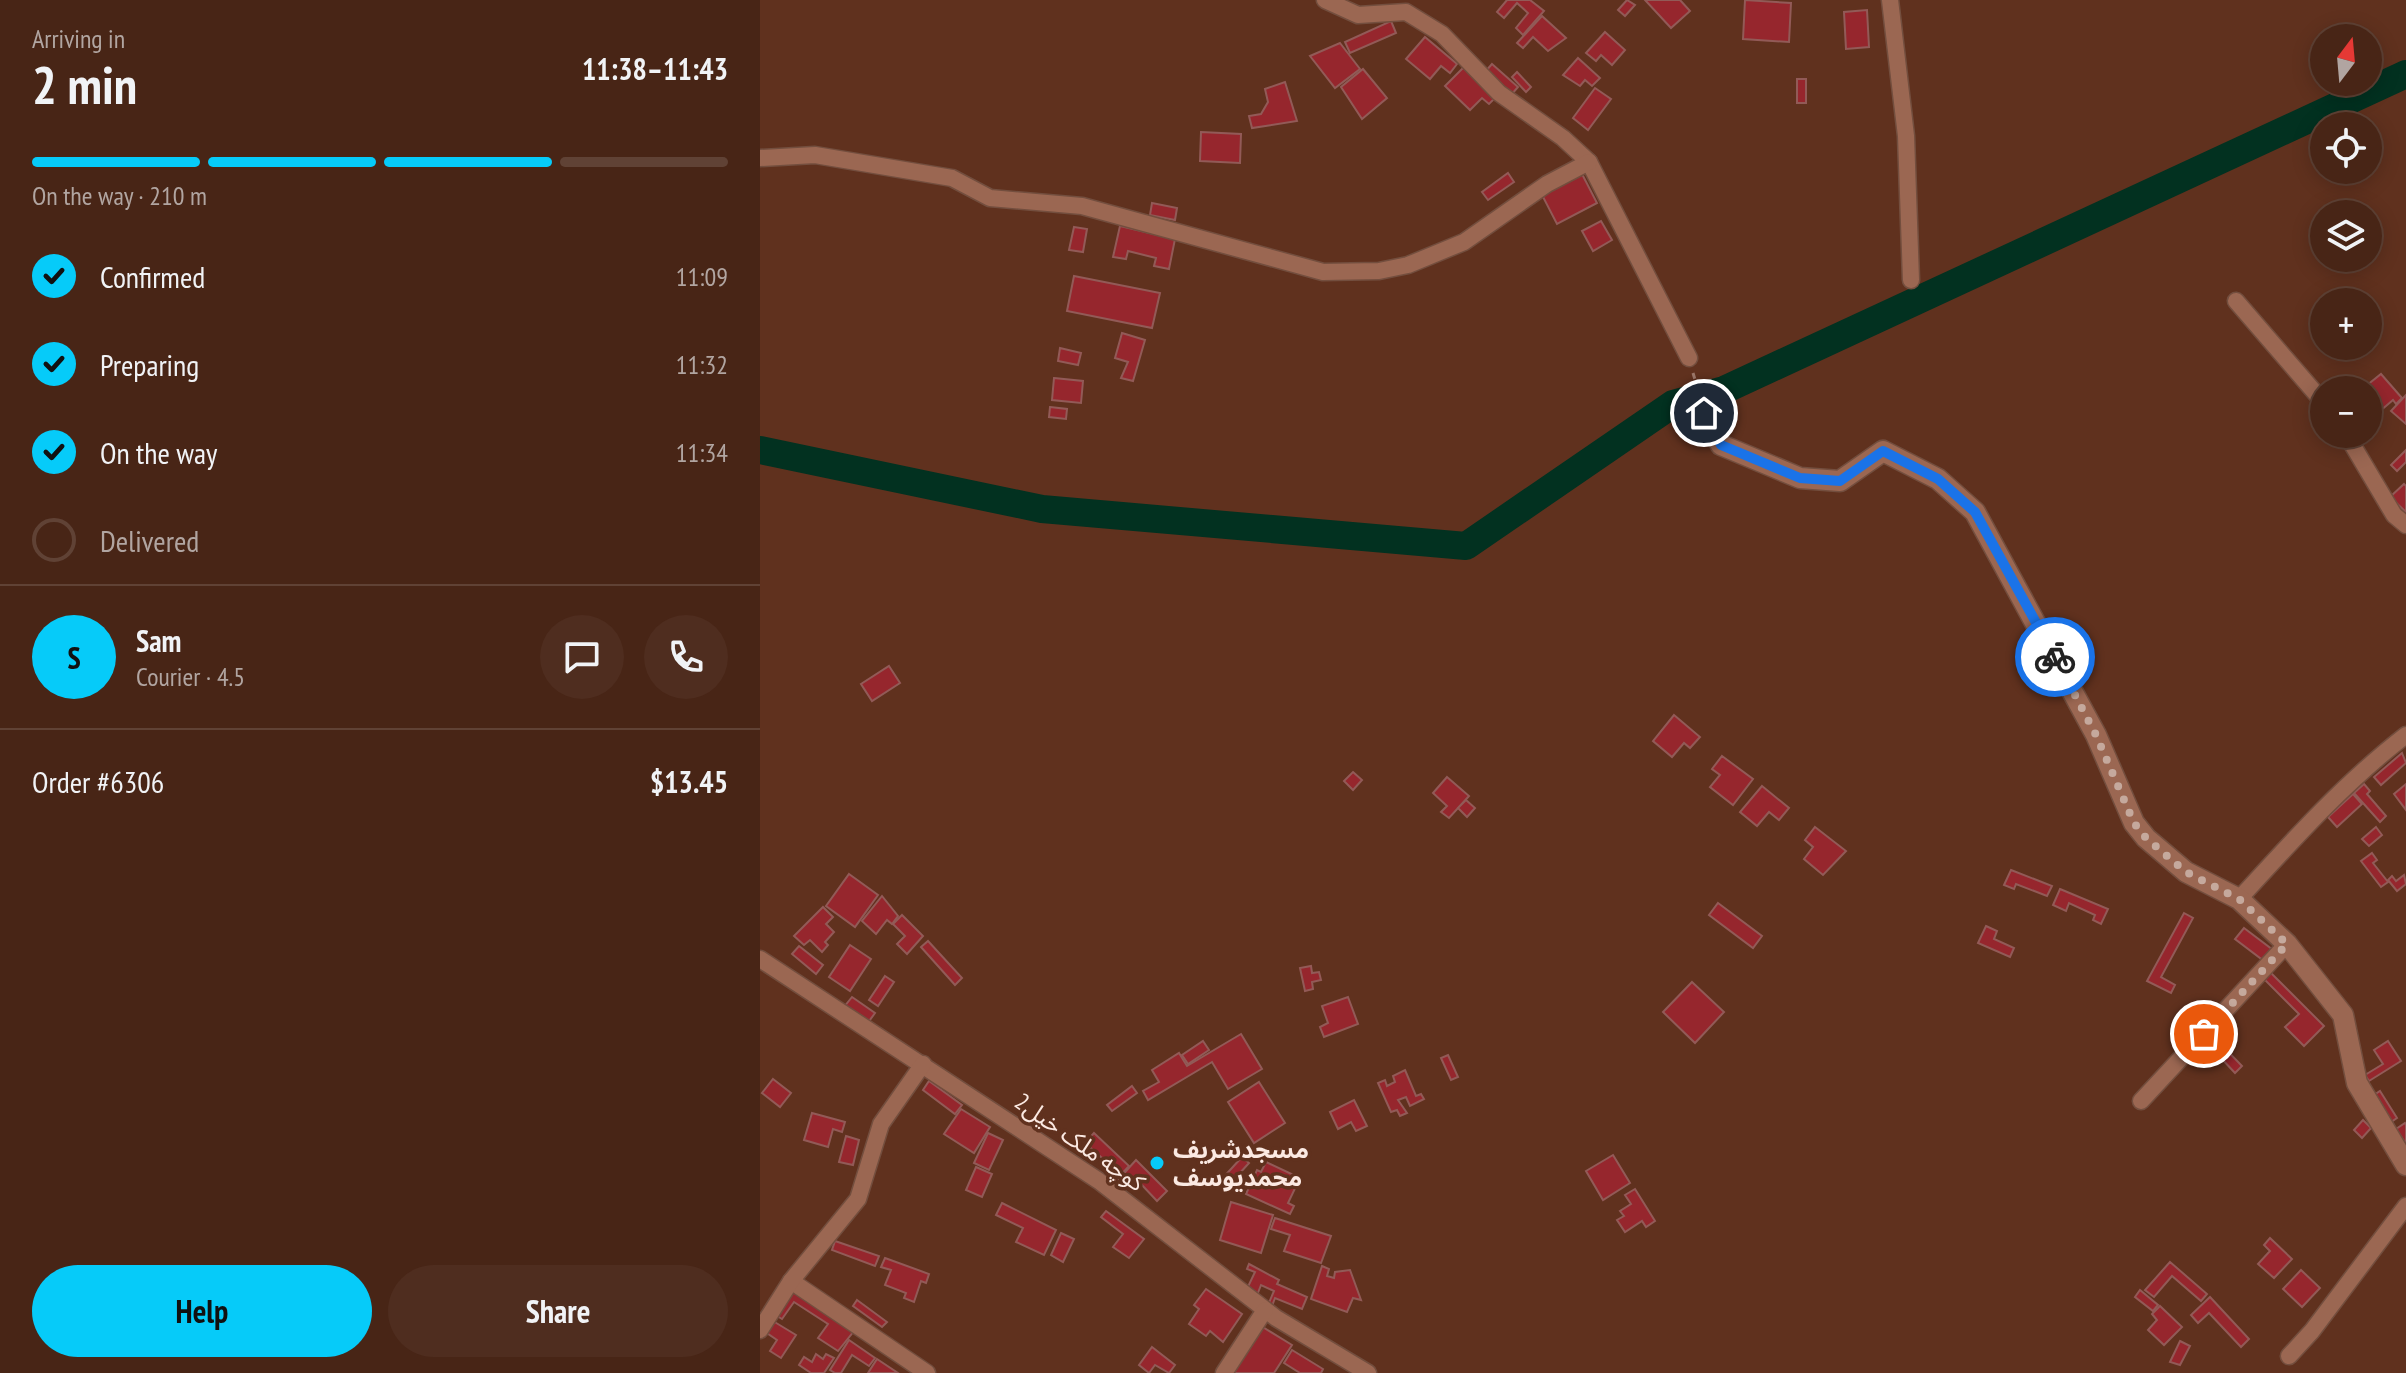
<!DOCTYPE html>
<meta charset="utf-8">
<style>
:root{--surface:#482516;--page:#4f2d1f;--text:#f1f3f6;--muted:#b1a5a1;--line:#604235;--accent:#06cbf9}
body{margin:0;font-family:"PT Sans Narrow","Noto Sans Arabic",sans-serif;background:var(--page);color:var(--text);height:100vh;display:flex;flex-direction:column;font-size:30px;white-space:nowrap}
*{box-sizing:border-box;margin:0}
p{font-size:26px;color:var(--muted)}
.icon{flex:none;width:44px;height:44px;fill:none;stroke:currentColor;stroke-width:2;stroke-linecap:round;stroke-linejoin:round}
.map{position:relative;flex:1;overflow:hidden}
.details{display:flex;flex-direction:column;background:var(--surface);width:760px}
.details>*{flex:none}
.needle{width:52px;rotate:16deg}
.controls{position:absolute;left:1550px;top:24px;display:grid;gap:16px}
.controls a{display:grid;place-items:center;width:72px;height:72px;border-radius:50%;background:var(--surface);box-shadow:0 4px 20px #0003,0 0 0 2px var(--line);font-size:40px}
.pin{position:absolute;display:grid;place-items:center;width:68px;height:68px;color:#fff;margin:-34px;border:4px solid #fff;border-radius:50%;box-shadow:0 2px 8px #0007}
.courier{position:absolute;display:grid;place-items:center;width:80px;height:80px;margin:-40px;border:6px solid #1a73e8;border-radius:50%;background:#fff;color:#222;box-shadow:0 2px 10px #0007}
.overview em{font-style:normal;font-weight:700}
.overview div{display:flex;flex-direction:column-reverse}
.overview{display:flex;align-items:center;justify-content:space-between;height:136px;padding:0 32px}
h1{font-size:52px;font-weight:700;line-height:60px}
.bar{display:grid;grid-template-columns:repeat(4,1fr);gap:12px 8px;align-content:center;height:96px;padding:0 32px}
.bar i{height:10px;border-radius:6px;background:var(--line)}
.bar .selected{background:var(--accent)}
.bar p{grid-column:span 4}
.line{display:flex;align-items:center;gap:20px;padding:0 32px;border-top:2px solid var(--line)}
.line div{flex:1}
.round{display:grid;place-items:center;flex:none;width:84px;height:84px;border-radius:42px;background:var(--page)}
ol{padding:0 32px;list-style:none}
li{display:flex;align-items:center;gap:24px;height:88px}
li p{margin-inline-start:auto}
li .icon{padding:8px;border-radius:50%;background:var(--accent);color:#111;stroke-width:4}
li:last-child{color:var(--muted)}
li i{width:44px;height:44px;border:4px solid var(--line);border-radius:50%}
.action{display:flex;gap:16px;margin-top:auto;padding:16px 32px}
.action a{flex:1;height:92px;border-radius:48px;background:var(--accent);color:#111;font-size:32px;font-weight:700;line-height:92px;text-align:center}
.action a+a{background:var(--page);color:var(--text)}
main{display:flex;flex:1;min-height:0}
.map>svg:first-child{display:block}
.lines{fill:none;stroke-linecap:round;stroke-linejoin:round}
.river{stroke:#023120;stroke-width:28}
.building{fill:#96262d;stroke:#925a57;stroke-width:2}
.street-casing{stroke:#734e3e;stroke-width:19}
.secondary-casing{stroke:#734e3e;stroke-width:23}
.path{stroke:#9c786a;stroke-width:3;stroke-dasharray:6 6;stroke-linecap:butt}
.street{stroke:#9b6752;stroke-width:16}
.secondary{stroke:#9b6752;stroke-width:20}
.done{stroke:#c5a99d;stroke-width:8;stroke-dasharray:0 14.4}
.route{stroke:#1a73e8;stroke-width:10}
.poi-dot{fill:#06cbf9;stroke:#60311e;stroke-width:3}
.labels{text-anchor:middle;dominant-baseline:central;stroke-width:7;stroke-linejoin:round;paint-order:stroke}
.street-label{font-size:24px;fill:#fbe9e2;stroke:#60311e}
.poi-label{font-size:24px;font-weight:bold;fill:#fbe9e2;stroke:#60311e;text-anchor:start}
</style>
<main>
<section class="details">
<div class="overview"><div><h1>2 min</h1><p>Arriving in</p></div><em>11:38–11:43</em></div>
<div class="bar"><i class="selected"></i><i class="selected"></i><i class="selected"></i><i></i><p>On the way · 210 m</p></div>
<ol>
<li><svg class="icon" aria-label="check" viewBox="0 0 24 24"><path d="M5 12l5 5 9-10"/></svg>Confirmed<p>11:09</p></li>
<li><svg class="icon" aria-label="check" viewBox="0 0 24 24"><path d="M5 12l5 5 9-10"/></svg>Preparing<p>11:32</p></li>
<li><svg class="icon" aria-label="check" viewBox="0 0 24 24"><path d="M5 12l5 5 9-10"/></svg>On the way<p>11:34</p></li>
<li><i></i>Delivered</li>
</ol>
<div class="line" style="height:144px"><b class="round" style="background:var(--accent);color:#111">S</b><div><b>Sam</b><p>Courier · 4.5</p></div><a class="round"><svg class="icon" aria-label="chat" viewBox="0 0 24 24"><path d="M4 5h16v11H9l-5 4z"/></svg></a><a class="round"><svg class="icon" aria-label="phone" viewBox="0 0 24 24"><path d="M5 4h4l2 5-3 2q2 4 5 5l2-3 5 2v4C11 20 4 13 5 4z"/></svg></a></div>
<div class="line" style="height:104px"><div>Order #6306</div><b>$13.45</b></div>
<div class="action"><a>Help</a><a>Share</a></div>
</section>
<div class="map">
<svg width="1646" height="1373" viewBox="0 0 1646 1373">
<rect width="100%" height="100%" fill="#60311e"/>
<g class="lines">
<polyline class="river" points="0,450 282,509 706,546 913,404 964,390 1646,74"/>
</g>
<g class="building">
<polygon points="747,0 770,0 784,11 763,35 756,28 768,13 757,3 744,18 737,12"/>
<polygon points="867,0 875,5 865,16 858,10"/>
<polygon points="885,0 920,0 930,11 911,28"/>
<polygon points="985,0 1031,3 1029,42 983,39"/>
<polygon points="1107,10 1109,47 1086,49 1084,12"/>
<polygon points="782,16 806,38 788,51 773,37 763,48 757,43"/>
<polygon points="631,21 636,33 590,53 585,42"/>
<polygon points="845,32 865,50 852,65 841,55 836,61 826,53"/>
<polygon points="665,37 697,64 690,73 681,66 670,79 646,59"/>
<polygon points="580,43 600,69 575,88 550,56"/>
<polygon points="818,58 840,78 832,86 825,80 820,86 803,75"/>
<polygon points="732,64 758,87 751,95 725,72"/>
<polygon points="704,67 735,98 729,104 722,98 710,110 685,86"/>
<polygon points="603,69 627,98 602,119 581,87"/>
<polygon points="757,72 771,87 766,92 752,77"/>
<rect x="1037" y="79" width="9" height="24"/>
<polygon points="525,82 537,121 492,128 489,116 501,114 508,102 505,89"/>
<polygon points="835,88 851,99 828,130 813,118"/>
<polygon points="441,132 481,134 480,163 440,161"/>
<polygon points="821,172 837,203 797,224 781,193"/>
<polygon points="748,173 754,182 728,200 722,192"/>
<polygon points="392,203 417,208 415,220 390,215"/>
<polygon points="841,221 852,240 833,251 822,231"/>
<polygon points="360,226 415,239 409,269 394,266 396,258 368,251 366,259 353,257"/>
<polygon points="314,227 327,229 323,252 309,250"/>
<polygon points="314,276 400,293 392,328 307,311"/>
<polygon points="362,333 385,340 373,381 361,378 368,362 355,358"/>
<polygon points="300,348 321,353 318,365 298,361"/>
<polygon points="1621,374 1642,398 1636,404 1633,400 1612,418 1608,414 1608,390 1601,390"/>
<polygon points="294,378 323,381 321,403 292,400"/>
<polygon points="1646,395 1646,424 1631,411"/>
<polygon points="290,407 307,409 306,419 289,417"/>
<polygon points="1646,450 1646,462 1637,471 1631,465"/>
<polygon points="1644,484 1646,486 1646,512 1630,497"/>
<polygon points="129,666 140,683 112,701 101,684"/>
<polygon points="914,715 940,737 930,748 924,743 912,757 893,741"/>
<polygon points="1642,753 1646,763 1621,785 1614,777"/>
<polygon points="962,756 993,779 973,805 950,787 960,775 952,769"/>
<polygon points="593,772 602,780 593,790 584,781"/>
<polygon points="687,777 709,796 689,818 681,812 687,806 673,793"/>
<polygon points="1604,784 1610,791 1607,794 1626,816 1620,822 1594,793"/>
<polygon points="1646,784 1646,810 1634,794"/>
<polygon points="1002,786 1029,808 1019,820 1009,812 997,826 980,812"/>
<polygon points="1593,794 1602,804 1577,827 1568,817"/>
<polygon points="706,800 715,808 707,817 698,808"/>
<polygon points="1055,827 1086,851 1063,875 1044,859 1053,847 1045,840"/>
<polygon points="1616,827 1622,835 1609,846 1602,839"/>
<polygon points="1612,853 1617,860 1613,863 1628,882 1621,887 1601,861"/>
<polygon points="1251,870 1292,886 1287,896 1256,884 1254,889 1244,885"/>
<polygon points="89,874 118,895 95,927 66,906"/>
<polygon points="1644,875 1646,884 1637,891 1628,880 1632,876 1636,881"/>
<polygon points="1300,889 1348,909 1341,924 1333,920 1335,915 1309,903 1306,911 1293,905"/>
<polygon points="122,896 138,916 132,924 127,920 116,934 102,921"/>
<polygon points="958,903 1002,936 993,948 949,915"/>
<polygon points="63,907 73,917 66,924 74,932 65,942 68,945 62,952 50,940 44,945 34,936"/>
<polygon points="1424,913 1433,918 1401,977 1415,985 1411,993 1387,981"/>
<polygon points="142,915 163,936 147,954 137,944 145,936 133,924"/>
<polygon points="1226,926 1237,931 1234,939 1254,948 1250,957 1218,943"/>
<polygon points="1484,928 1513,950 1504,961 1475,939"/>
<polygon points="168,941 202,978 195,985 161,947"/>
<polygon points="90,945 111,959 90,991 69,977"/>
<polygon points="39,946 63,965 56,974 32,954"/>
<polygon points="551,966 552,973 559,972 561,980 552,982 553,989 545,991 540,968"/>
<polygon points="1510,972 1564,1026 1544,1046 1525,1027 1539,1014 1504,979"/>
<polygon points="125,976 134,982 118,1006 109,1000"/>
<polygon points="932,982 964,1012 935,1043 903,1012"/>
<polygon points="92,997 115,1013 107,1024 84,1007"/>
<polygon points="588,997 598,1024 564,1037 560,1027 568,1023 562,1006"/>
<polygon points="481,1034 502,1069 468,1089 452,1062 388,1100 383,1091 399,1082 392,1070 419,1053 427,1066"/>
<polygon points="1454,1037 1482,1066 1475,1073 1447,1043"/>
<polygon points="443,1041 449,1050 428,1064 422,1055"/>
<polygon points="1628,1041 1641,1061 1609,1081 1605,1075 1623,1064 1614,1050"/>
<polygon points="688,1055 698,1077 691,1080 681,1058"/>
<polygon points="645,1070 656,1096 661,1094 664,1099 650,1106 646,1097 638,1100 647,1113 640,1116 637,1110 631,1112 618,1083 625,1080 627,1086 635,1082 633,1076"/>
<polygon points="13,1079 31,1093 20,1107 2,1093"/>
<polygon points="169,1081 202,1105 195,1114 163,1090"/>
<polygon points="499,1082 525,1123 494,1143 468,1102"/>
<polygon points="372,1086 377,1093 352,1111 347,1105"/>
<polygon points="1620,1091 1637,1118 1628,1124 1611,1097"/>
<polygon points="594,1100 607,1126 596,1131 591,1122 578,1129 570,1112"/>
<polygon points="201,1109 230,1127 214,1153 184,1134"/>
<polygon points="52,1113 85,1122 82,1132 73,1129 68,1147 44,1140"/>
<polygon points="1603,1120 1611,1128 1602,1138 1594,1130"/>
<polygon points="1645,1123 1646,1125 1646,1144 1636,1129"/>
<polygon points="228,1133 243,1140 229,1170 214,1163"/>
<polygon points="334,1133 369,1166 349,1188 341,1180 348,1172 345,1169 349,1164 325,1143"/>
<polygon points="86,1136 99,1140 93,1165 79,1162"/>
<polygon points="853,1155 870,1183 843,1200 826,1171"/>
<polygon points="482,1157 489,1163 468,1186 461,1180"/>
<polygon points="376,1160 407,1191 397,1201 381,1184 374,1191 367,1183 363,1187 357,1181"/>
<polygon points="506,1162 540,1178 528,1203 534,1206 530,1214 486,1194 497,1170 501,1172"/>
<polygon points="216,1167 232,1174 222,1197 206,1190"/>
<polygon points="875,1189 895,1221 886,1227 882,1221 865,1232 857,1220 864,1216 860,1211 871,1204 865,1195"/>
<polygon points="471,1202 513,1215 501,1253 460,1240"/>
<polygon points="242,1203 296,1230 284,1255 256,1242 263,1228 236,1215"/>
<polygon points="346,1211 384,1239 369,1258 353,1247 363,1234 341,1217"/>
<polygon points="515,1218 571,1236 561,1263 524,1251 530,1235 511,1229"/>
<polygon points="301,1233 314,1239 303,1262 291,1255"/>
<polygon points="1510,1238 1532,1259 1514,1278 1498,1264 1510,1251 1504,1245"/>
<polygon points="75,1241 119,1256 115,1266 72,1250"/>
<polygon points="125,1258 169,1274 166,1283 161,1281 154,1302 144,1298 146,1293 125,1285 131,1270 121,1267"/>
<polygon points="1410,1262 1447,1294 1441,1301 1412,1276 1394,1297 1385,1290"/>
<polygon points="489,1264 519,1280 517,1284 547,1297 542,1309 515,1298 512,1306 508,1305 514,1291 501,1285 496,1298 485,1293 495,1272 487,1269"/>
<polygon points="562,1266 569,1269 567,1276 574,1278 575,1272 590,1270 601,1300 593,1298 587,1312 551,1299"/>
<polygon points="1541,1270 1560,1288 1542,1307 1523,1289"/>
<polygon points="446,1289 482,1314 463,1342 450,1331 446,1336 429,1324 439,1309 434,1305"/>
<polygon points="30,1290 94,1331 78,1351 58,1338 68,1324 34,1302 22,1319 14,1314"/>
<polygon points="1380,1290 1398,1305 1393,1311 1375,1297"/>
<polygon points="1450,1297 1489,1339 1481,1347 1449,1313 1438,1323 1431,1315"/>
<polygon points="97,1300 127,1322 122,1327 93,1306"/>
<polygon points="1400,1306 1422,1327 1404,1345 1388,1330 1397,1320 1392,1314"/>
<polygon points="8,1318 36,1335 21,1358 10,1351 17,1340 1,1329"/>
<polygon points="501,1326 532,1345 514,1373 472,1373"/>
<polygon points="89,1340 115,1358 109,1366 92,1355 81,1373 75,1373 70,1370"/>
<polygon points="1420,1341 1430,1346 1420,1365 1410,1362"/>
<polygon points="392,1347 415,1365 409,1373 395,1365 389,1373 379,1365"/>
<polygon points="532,1350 563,1369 561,1373 540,1373 524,1363"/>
<polygon points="56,1354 63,1359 66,1354 74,1358 64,1373 51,1373 39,1365 44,1357 52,1362"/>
<polygon points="117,1359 138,1373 108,1373"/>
</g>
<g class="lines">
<g class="street-casing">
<g id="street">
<polyline points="565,0 598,15 646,12 682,34 739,93 803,138 829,162 929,358"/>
<polyline points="1130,0 1146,136 1151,280"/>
<polyline points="0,158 55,155 192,178 230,198 322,206 563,272 619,271 648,265 704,242 787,184 829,162"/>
<polyline points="1476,301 1564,403"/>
<polyline points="1586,434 1634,515 1646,525"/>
<path d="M1479 899C1532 841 1584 783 1646 735"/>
<polyline points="0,959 339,1181 516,1318 608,1373"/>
<polyline points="1381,1101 1527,944"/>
<polyline points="31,1281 167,1373"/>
<polyline points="0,1330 31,1281 98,1199 121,1124 163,1064"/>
<polyline points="1529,1356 1552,1331 1646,1206"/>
<polyline points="464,1373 505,1310"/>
</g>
</g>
<g class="secondary-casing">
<polyline id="secondary" points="944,413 961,445 1040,478 1080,481 1123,451 1178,479 1215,512 1336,735 1374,823 1386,838 1426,872 1479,899 1527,944 1583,1015 1597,1083 1646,1165"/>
</g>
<polyline class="path" points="933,373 940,396"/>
<use href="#street" class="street"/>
<use href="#secondary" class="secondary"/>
</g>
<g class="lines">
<polyline class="done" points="1295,657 1336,735 1374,823 1386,838 1426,872 1479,899 1527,944 1444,1034"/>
<polyline class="route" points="944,413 961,445 1040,478 1080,481 1123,451 1178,479 1215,512 1295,657"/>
</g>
<circle class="poi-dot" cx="397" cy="1163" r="8"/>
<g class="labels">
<g class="street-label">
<text transform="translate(320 1142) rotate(35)">کوچه ملک خیل2</text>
</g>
<g class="poi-label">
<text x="413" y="1149">مسجدشریف<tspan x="413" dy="28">محمدیوسف</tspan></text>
</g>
</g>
</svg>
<div class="controls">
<a><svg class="needle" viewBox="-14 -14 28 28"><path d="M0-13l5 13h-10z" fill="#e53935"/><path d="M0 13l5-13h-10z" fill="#b1a5a1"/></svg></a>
<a><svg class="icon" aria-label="locate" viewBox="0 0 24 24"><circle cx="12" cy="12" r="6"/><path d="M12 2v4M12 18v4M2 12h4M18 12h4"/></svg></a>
<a><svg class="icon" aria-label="layers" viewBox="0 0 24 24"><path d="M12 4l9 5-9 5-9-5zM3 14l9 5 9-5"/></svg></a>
<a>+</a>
<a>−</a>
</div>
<div class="pin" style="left:1444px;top:1034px;background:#ea580c"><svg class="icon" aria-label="bag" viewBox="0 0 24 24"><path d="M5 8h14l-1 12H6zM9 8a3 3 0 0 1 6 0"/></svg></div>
<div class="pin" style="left:944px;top:413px;background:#1f2937"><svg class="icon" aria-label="home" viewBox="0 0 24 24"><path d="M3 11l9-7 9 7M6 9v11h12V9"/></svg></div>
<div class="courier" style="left:1295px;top:657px"><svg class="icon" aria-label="bike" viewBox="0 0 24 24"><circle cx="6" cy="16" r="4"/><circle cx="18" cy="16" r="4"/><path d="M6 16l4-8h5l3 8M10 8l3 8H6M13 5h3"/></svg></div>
</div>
</main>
